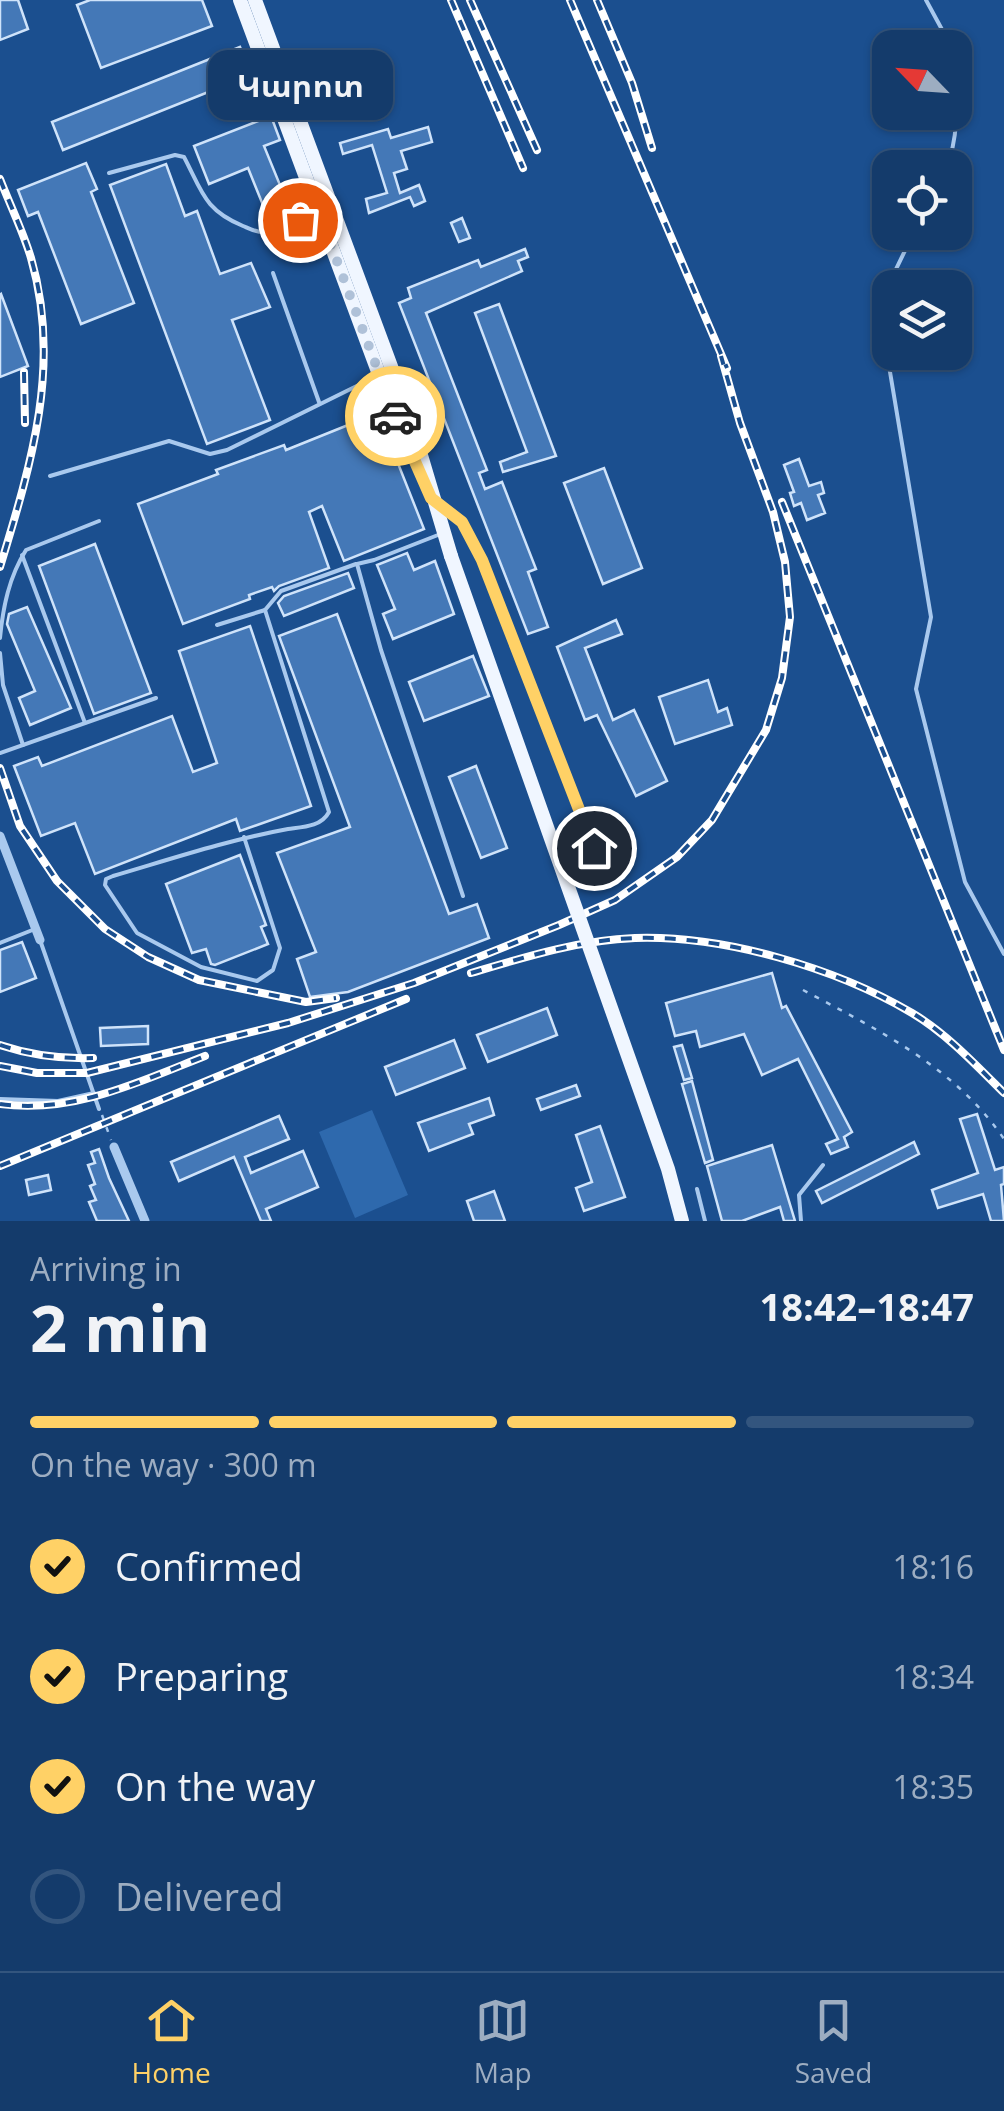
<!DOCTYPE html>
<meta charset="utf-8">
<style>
:root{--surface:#143b6b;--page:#1d4271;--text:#f1f3f6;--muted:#9dadc1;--line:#33557e;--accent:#ffd166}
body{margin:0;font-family:"Open Sans","Noto Sans Armenian",sans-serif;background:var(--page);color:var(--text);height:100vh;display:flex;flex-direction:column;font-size:38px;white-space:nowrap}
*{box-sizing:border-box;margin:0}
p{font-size:32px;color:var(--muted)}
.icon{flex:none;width:55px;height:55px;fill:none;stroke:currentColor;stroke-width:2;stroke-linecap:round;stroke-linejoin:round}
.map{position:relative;height:1221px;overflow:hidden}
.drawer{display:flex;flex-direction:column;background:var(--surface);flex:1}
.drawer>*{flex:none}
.needle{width:65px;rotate:295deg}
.fabs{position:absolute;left:872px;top:30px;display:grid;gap:20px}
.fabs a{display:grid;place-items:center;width:100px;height:100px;border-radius:20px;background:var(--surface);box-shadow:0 2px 8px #0004,0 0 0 2px var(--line);font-size:50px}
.pin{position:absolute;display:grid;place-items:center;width:85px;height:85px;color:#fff;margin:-42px;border:5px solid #fff;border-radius:50%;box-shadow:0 2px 10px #0007}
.courier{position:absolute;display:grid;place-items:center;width:100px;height:100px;margin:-50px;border:8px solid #ffd166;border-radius:50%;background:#fff;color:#222;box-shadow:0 2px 12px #0007}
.bubble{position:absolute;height:70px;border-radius:20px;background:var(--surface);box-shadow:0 2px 8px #0004,0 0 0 2px var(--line);font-size:32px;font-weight:700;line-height:70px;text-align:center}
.head em{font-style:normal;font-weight:700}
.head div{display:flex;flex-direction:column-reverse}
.head{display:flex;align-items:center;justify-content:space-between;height:170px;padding:0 30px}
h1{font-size:65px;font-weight:700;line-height:75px}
.bar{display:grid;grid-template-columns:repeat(4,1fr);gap:15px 10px;align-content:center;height:120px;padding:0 30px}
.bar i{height:12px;border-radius:8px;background:var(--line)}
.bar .current{background:var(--accent)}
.bar p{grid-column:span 4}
ol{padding:0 30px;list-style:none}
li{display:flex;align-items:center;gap:30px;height:110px}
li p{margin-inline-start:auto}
li .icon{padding:10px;border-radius:50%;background:var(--accent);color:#111;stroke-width:4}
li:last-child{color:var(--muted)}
li i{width:55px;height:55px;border:5px solid var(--line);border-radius:50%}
.tabs{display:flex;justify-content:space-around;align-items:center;height:140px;border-top:2px solid var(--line);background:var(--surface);font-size:28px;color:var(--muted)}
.tabs a{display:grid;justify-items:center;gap:5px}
.tabs .current{color:var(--accent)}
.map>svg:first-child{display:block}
.green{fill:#2e69ad}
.building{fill:#4478b7;stroke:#cfe3fa;stroke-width:2.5}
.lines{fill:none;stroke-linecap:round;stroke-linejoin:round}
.path{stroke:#a9c9ee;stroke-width:2.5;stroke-dasharray:5 8;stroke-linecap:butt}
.lane{stroke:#a9c9ee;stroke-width:4}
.street{stroke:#a9c9ee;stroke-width:9}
.primary{stroke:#f0f6ff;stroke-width:14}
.rail-casing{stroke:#fff;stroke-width:8}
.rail{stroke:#1b4f8f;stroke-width:4;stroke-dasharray:11;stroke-linecap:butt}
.primary-bridge{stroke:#f0f6ff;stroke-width:14}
.done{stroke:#afc1d8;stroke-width:10;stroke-dasharray:0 18}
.route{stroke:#ffd166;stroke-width:12}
</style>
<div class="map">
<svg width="1004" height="1221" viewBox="0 0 1004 1221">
<rect width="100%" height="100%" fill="#1b4f8f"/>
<polygon class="green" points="372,1110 408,1195 355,1218 319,1132"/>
<g class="building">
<polygon points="0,0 18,0 28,29 0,40"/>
<polygon points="90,0 202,0 212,26 101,68 77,5"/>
<polygon points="240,47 251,75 63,150 52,122"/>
<polygon points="271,116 280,140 264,146 291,212 269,220 248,168 209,184 194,146"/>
<polygon points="428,127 432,142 401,151 407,169 394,173 400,193 419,185 425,201 414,206 410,197 369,213 366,199 387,193 372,145 343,154 340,143 388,129 391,138"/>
<polygon points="86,163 97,189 91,192 134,303 81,324 38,212 28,216 18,190"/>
<polygon points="166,164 185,216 197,211 220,274 251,263 270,307 232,320 270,420 207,444 110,185"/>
<polygon points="462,218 470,238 459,242 451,223"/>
<polygon points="311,222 316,234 307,238 304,232 294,236 292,230"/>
<polygon points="525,249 528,257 518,261 522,271 426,313 487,470 479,473 485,489 502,482 536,569 528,572 548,627 528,634 399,303 411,298 408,288 478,260 481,267"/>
<polygon points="1,294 28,366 0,377 0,295"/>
<polygon points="499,304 556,456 503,472 500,462 527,452 475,313"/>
<polygon points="378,413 424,529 344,561 322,506 309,512 329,568 279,586 274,591 272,587 249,595 250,599 183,624 138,504 218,474 216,470 284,445 286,450"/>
<polygon points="799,459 809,486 821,482 824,493 818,495 825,513 807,520 801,503 794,506 790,493 794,492 784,465"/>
<polygon points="604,468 642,568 603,584 564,483"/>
<polygon points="95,544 151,693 94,714 39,566"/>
<polygon points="407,553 414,570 435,561 454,614 393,639 383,614 395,609 377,565"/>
<polygon points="348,573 354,588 284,616 278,603 284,596"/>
<polygon points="27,607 71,708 30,725 19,698 35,691 7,624 9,614"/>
<polygon points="337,614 449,914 477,904 489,938 348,992 310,997 297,959 316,952 277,853 350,827 279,636"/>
<polygon points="616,620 622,634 585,648 613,720 634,710 667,781 636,796 597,715 585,720 557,647"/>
<polygon points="250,626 311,806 240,831 236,819 95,874 75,823 41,836 14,766 38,757 42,766 172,716 193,772 217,763 179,651"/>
<polygon points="473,656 489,696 424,721 409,682"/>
<polygon points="708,680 718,712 727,708 732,725 675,744 659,697"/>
<polygon points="476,766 507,848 481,858 449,777"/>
<polygon points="240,855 266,925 261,927 268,944 215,965 211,964 206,949 192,953 166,884"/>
<polygon points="22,942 36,978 0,992 0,950"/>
<polygon points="772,973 782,1008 786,1006 852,1132 844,1137 848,1147 831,1154 826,1144 838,1139 798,1059 762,1075 744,1034 700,1047 696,1031 675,1036 666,1003"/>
<polygon points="547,1008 557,1035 488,1062 477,1035"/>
<polygon points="148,1026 148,1044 101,1046 100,1028"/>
<polygon points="454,1040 465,1068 396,1095 385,1067"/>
<polygon points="682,1045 692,1078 684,1080 674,1047"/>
<polygon points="692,1081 713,1160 705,1163 682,1084"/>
<polygon points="576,1085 580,1096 541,1110 537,1099"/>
<polygon points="489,1098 494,1115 469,1124 473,1134 429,1151 418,1123"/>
<polygon points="977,1114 995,1170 1004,1167 1004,1184 1001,1185 1004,1221 991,1221 983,1194 938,1208 932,1190 978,1173 960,1119"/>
<polygon points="279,1116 289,1139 245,1157 251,1173 303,1151 318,1187 266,1209 271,1221 261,1221 234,1157 179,1181 171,1162"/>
<polygon points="600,1126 625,1197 584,1211 576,1188 592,1182 576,1135"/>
<polygon points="914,1142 919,1154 822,1203 816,1191"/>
<polygon points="772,1145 795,1221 784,1221 780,1207 742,1221 722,1221 707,1166"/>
<polygon points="99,1149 109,1178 129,1221 97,1221 89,1202 96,1200 90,1186 95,1184 88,1165 95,1163 91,1152"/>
<polygon points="48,1175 51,1190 29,1195 26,1180"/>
<polygon points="494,1191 505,1221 474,1221 467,1201"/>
</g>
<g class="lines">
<g class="path">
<path d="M803 990C878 1030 955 1067 1004 1139"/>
<polyline points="102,1115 111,1140"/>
</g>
<g class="lane">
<polyline points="926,0 952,48"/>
<path d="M946 168C958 141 958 102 955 74"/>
<path d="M109 173 175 155 184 157C202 191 204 210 243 226 250 229 257 233 265 232 282 230 301 220 317 214"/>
<polyline points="914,232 884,294 885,342 931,617 916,689 965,882 1004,954"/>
<polyline points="273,273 319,402"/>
<polyline points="50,476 169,441 210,454 227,450 375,377"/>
<polyline points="440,505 462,522 483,561 595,848"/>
<polyline points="438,535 374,560 357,564 381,650 463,896"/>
<polyline points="22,555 85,723"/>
<polyline points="217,625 265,610 281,591 356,564"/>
<path d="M0 638C3 607 9 577 26 550L99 521"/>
<polyline points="0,653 3,685 23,745"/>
<polyline points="0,753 156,698"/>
<path d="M244 837 280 948 273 970 257 981 201 967 137 933 105 885 106 879 113 876C171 859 228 840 288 829 303 827 321 827 329 812L265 610"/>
<polyline points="40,940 99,1109"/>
<polyline points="0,943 35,929"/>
<polyline points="0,1099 58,1101 94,1093"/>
<polyline points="697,1189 705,1221"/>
<polyline points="801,1221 799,1195 823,1165"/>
</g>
<g class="street">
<polyline points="0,836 40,940"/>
<polyline points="114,1147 145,1221"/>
</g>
<g class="primary">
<polyline points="240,0 396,420 413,457"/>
<polyline points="255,0 409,415 451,556"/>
</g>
<g class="rail-casing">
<g id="rail">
<polyline points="451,0 523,168"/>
<polyline points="470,0 537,150"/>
<polyline points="570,0 727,368"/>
<polyline points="597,0 632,83 652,148"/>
<path d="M0 179C10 205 23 231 31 258 62 365 31 465 0 567"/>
<polyline points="24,372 25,423"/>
<polyline points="782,502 1004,1050"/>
<polyline points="0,768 20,826 57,881 105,929 148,957 199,980 306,1002 336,998"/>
<path d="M471 973C525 957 579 940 635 938 724 935 836 968 912 1013 946 1033 976 1065 1004 1093"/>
<path d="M0 1045C30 1055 62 1059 93 1058"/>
<polyline points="0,1066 37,1073 87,1073 288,1023 414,983 559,925 615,900 677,857 712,820 766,730 782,678 790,617 785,562 773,512 740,423 721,356"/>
<path d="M0 1104C73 1114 139 1082 205 1056"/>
<polyline points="0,1166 406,999"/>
</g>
</g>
<use href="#rail" class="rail"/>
<polyline class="primary-bridge" points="451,556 668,1169 682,1221"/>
</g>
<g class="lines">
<polyline class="done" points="300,220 319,213 395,416"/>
<polyline class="route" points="395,416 431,498 462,522 482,560 594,848"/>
</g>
</svg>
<div class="fabs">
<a><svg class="needle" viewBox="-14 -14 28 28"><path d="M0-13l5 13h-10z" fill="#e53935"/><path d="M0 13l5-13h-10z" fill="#9dadc1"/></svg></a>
<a><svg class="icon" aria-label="locate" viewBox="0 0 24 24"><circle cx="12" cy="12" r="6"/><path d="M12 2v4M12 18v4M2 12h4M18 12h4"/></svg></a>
<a><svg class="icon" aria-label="layers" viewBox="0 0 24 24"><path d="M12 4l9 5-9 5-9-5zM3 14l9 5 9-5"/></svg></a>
</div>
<div class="pin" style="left:300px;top:220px;background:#ea580c"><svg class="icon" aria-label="bag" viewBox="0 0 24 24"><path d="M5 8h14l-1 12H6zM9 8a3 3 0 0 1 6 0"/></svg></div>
<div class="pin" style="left:594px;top:848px;background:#1f2937"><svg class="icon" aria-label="home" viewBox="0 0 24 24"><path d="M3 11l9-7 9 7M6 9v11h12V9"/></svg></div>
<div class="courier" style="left:395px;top:416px"><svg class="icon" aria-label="car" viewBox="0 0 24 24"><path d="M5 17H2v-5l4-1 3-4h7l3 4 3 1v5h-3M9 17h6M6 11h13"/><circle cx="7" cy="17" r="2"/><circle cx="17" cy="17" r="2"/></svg></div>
<div class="bubble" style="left:208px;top:50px;width:185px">Կարոտ</div>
</div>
<section class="drawer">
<div class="head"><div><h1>2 min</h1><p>Arriving in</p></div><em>18:42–18:47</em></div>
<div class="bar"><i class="current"></i><i class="current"></i><i class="current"></i><i></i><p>On the way · 300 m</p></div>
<ol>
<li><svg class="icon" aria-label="check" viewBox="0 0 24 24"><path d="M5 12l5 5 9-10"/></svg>Confirmed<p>18:16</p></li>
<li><svg class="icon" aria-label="check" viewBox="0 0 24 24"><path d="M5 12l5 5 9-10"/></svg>Preparing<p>18:34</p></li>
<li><svg class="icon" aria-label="check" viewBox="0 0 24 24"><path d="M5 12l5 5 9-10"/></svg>On the way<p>18:35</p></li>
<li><i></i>Delivered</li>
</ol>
</section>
<nav class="tabs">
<a class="current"><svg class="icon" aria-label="home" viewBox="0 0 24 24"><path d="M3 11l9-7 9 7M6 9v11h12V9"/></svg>Home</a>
<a><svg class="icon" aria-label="map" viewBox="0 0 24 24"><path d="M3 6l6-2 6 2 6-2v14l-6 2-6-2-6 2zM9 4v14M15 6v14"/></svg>Map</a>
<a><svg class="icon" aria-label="saved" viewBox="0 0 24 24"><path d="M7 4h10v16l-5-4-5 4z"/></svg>Saved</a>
</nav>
